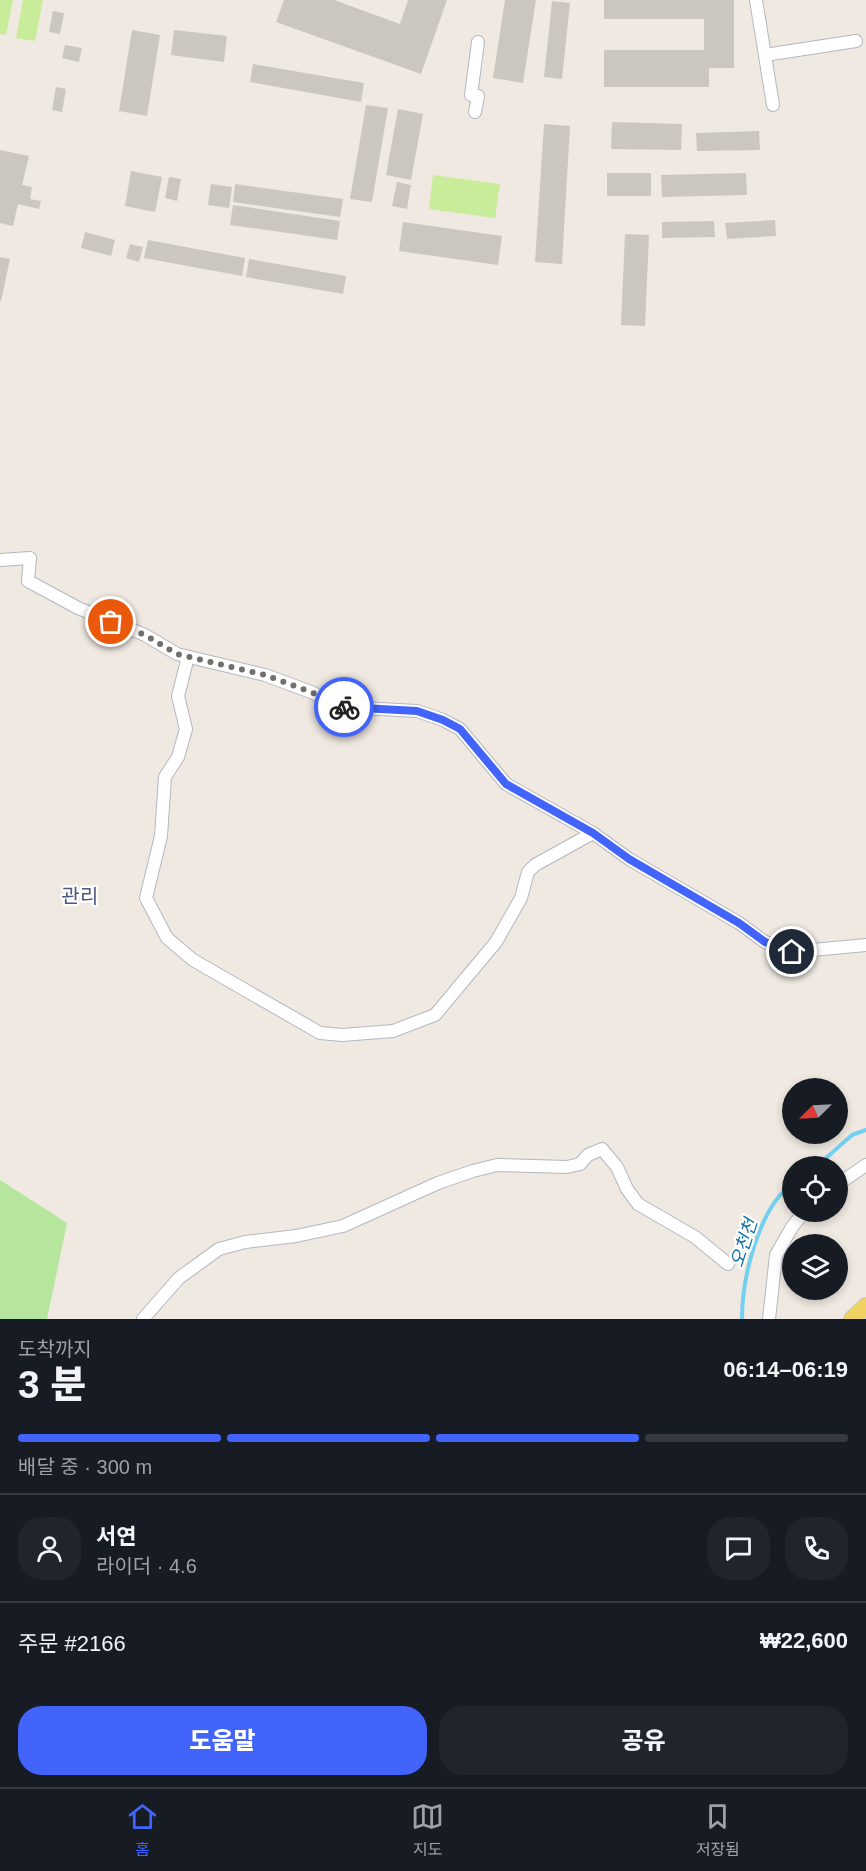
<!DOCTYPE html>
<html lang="ko">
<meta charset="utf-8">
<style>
:root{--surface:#171b24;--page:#20242c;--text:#f1f3f6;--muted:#9ea1a6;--line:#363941;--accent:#4264fb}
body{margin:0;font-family:Arial,"Noto Sans KR",sans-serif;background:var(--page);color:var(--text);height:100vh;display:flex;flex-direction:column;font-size:22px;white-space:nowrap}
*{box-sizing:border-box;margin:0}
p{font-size:20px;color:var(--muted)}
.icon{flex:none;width:33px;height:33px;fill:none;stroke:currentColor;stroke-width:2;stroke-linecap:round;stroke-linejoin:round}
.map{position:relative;height:1319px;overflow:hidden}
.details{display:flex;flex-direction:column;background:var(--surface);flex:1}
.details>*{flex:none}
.needle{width:39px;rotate:246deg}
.buttons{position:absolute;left:782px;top:1078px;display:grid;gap:12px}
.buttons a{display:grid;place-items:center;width:66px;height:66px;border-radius:50%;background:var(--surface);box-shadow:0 3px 9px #0003;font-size:30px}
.pin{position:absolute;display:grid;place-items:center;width:51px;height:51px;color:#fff;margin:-26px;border:3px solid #fff;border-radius:50%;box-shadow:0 2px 6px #0007}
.courier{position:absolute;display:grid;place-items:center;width:60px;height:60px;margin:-30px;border:4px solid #4264fb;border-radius:50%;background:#fff;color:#222;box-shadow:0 2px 8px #0007}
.head em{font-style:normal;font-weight:800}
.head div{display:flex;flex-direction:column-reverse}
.head{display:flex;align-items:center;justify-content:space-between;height:102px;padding:0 18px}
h1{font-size:39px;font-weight:800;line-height:45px}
.bar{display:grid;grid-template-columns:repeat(4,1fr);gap:9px 6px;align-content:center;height:72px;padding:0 18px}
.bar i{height:8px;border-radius:4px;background:var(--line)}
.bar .on{background:var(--accent)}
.bar p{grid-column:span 4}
.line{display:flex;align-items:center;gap:15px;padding:0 18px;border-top:2px solid var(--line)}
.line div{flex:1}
.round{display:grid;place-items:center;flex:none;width:63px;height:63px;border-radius:24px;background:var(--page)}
.action{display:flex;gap:12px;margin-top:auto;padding:12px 18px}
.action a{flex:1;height:69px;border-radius:24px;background:var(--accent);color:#fff;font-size:24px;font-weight:800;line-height:69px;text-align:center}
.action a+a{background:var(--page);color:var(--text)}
.dock{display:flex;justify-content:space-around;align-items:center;height:84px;border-top:2px solid var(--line);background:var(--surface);font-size:16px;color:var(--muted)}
.dock a{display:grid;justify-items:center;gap:3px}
.dock .on{color:var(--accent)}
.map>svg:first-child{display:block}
.green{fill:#b6e59e}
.pitch{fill:#c9ec9a}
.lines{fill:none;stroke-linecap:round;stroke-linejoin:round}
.stream{stroke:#75cff0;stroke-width:4}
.building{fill:#cbc7bf}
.minor-casing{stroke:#b4b7c1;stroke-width:14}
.major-casing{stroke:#c9c9c9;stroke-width:18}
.minor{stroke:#fff;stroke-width:12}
.major{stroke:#f2d163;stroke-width:16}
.done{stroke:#726f6d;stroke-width:6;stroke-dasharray:0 10.8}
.route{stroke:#4264fb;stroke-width:8}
.labels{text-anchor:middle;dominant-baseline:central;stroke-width:4.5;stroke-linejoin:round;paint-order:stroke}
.water-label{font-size:18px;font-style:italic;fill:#0d6fa3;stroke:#fff}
.quarter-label{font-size:20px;fill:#4d5680;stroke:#fff}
</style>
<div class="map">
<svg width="866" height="1319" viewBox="0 0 866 1319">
<rect width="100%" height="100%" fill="#efe9e1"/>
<polygon class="green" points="0,1180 67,1223 47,1319 0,1319"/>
<g class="pitch">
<polygon points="0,0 13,0 6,35 0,34"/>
<polygon points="23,0 43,0 35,41 16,38"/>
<polygon points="433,175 500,184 495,218 429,209"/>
</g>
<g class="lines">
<g class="stream">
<polyline points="816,1167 852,1135 866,1130"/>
<path d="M742 1319C742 1279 758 1209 792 1184"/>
</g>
</g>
<g class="building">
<polygon points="284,0 334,0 400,24 408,0 447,0 421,74 276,22"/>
<polygon points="505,0 536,0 523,83 493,78"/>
<polygon points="604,0 734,0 734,68 709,68 709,87 604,87 604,50 704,50 704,19 604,19"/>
<polygon points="552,1 570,3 562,79 544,77"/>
<polygon points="53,11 64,13 60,34 49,32"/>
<polygon points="132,30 160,35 147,116 119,111"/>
<polygon points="174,30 227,36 224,62 171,55"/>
<polygon points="65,45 82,48 79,62 62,58"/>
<polygon points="253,64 364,83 361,102 250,82"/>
<polygon points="56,87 66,89 62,112 52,110"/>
<polygon points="366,105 388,108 372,202 350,199"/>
<polygon points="398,109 423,114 411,180 386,175"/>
<polygon points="612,122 682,124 681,150 611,149"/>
<polygon points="544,124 570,126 562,264 535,262"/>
<polygon points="759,131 760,150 697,151 696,133"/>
<polygon points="0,150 29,156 22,185 32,187 30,199 41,201 39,209 18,204 13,226 0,223"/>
<polygon points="131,171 162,177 155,212 125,206"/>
<rect x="607" y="173" width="44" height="23"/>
<polygon points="746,173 747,195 662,197 661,175"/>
<polygon points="169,177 181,179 177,201 165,198"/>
<polygon points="397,182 411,185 407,209 392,206"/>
<polygon points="211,184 232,187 229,208 208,205"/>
<polygon points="235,184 343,199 340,217 233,202"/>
<polygon points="233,205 340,221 337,240 230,225"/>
<polygon points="775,220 776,236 727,239 725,223"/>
<polygon points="714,221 715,237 662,238 662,222"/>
<polygon points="403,222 502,236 498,265 399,251"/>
<polygon points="85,232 115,240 111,256 81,248"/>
<polygon points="625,234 649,235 645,326 621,325"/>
<polygon points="148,240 245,258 242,276 144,258"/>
<polygon points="130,244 143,247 139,262 126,258"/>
<polygon points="0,257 10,259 1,301 0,301"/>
<polygon points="249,259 346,276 343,294 246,277"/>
</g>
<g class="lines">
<g class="minor-casing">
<g id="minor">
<polyline points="756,0 773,105"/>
<polyline points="765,55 856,41"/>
<polyline points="471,95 478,42"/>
<polyline points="475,112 478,96"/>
<polyline points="0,560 30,558 28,581 78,608 145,635 177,654 265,675 311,692 342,707 417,711 443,720 460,729 506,784 593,833 629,859 739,923 765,942 792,952 866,945"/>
<polyline points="188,657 178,696 186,729 178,757 165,777 161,836 146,898 167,938 193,960 320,1033 342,1035 393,1031 435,1015 496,942 521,898 528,872 535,865 593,833"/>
<polyline points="837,1185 866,1165"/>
<polyline points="143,1319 179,1278 219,1249 245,1242 296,1236 343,1226 438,1183 473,1171 497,1165 567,1167 580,1164 588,1155 602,1149 617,1167 627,1189 638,1204 695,1237 728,1264"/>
<polyline points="769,1319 776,1255 792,1227 804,1212"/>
</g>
</g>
<g class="major-casing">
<polyline id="major" points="852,1319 866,1306"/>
</g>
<use href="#minor" class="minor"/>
<use href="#major" class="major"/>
</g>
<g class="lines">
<polyline class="done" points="111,622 145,635 177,654 265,675 311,692 344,707"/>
<polyline class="route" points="344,707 417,711 443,720 460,729 506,784 593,833 629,859 739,923 765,942 792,952"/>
</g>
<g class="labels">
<g class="water-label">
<text transform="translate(744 1243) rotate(-72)">오천천</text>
</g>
<g class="quarter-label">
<text x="80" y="896">관리</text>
</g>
</g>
</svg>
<div class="buttons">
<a><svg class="needle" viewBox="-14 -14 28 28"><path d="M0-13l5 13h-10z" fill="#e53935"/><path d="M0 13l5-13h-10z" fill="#9ea1a6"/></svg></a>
<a><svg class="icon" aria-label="locate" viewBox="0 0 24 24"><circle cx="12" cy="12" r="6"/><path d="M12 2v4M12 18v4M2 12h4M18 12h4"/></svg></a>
<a><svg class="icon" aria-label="layers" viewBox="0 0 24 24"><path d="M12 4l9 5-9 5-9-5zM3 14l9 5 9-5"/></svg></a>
</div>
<div class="pin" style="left:111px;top:622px;background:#ea580c"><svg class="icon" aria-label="bag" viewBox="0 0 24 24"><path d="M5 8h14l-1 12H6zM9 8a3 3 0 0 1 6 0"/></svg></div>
<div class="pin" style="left:792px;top:952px;background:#1f2937"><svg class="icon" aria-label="home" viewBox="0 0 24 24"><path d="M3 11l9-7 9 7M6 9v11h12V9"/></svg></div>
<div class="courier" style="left:344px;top:707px"><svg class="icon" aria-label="bike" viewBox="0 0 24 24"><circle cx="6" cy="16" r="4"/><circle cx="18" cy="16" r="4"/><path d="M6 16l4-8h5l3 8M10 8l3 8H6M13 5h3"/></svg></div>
</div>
<section class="details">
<div class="head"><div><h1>3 분</h1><p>도착까지</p></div><em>06:14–06:19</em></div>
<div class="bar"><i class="on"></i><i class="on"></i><i class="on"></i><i></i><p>배달 중 · 300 m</p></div>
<div class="line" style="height:108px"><a class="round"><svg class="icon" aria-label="person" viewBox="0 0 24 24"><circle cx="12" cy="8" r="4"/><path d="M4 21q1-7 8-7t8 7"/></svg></a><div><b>서연</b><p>라이더 · 4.6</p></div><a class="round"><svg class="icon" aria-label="chat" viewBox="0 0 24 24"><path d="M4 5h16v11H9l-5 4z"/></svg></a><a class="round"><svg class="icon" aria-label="phone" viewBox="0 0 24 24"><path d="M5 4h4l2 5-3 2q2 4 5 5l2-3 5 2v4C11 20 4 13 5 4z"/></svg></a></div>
<div class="line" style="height:78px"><div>주문 #2166</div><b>₩22,600</b></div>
<div class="action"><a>도움말</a><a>공유</a></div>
</section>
<nav class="dock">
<a class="on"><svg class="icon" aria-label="home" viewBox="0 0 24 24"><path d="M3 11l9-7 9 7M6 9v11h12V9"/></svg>홈</a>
<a><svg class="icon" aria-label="map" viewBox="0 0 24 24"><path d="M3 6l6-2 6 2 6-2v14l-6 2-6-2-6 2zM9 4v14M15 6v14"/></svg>지도</a>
<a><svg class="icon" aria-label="saved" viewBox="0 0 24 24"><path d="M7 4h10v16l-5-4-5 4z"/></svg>저장됨</a>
</nav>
